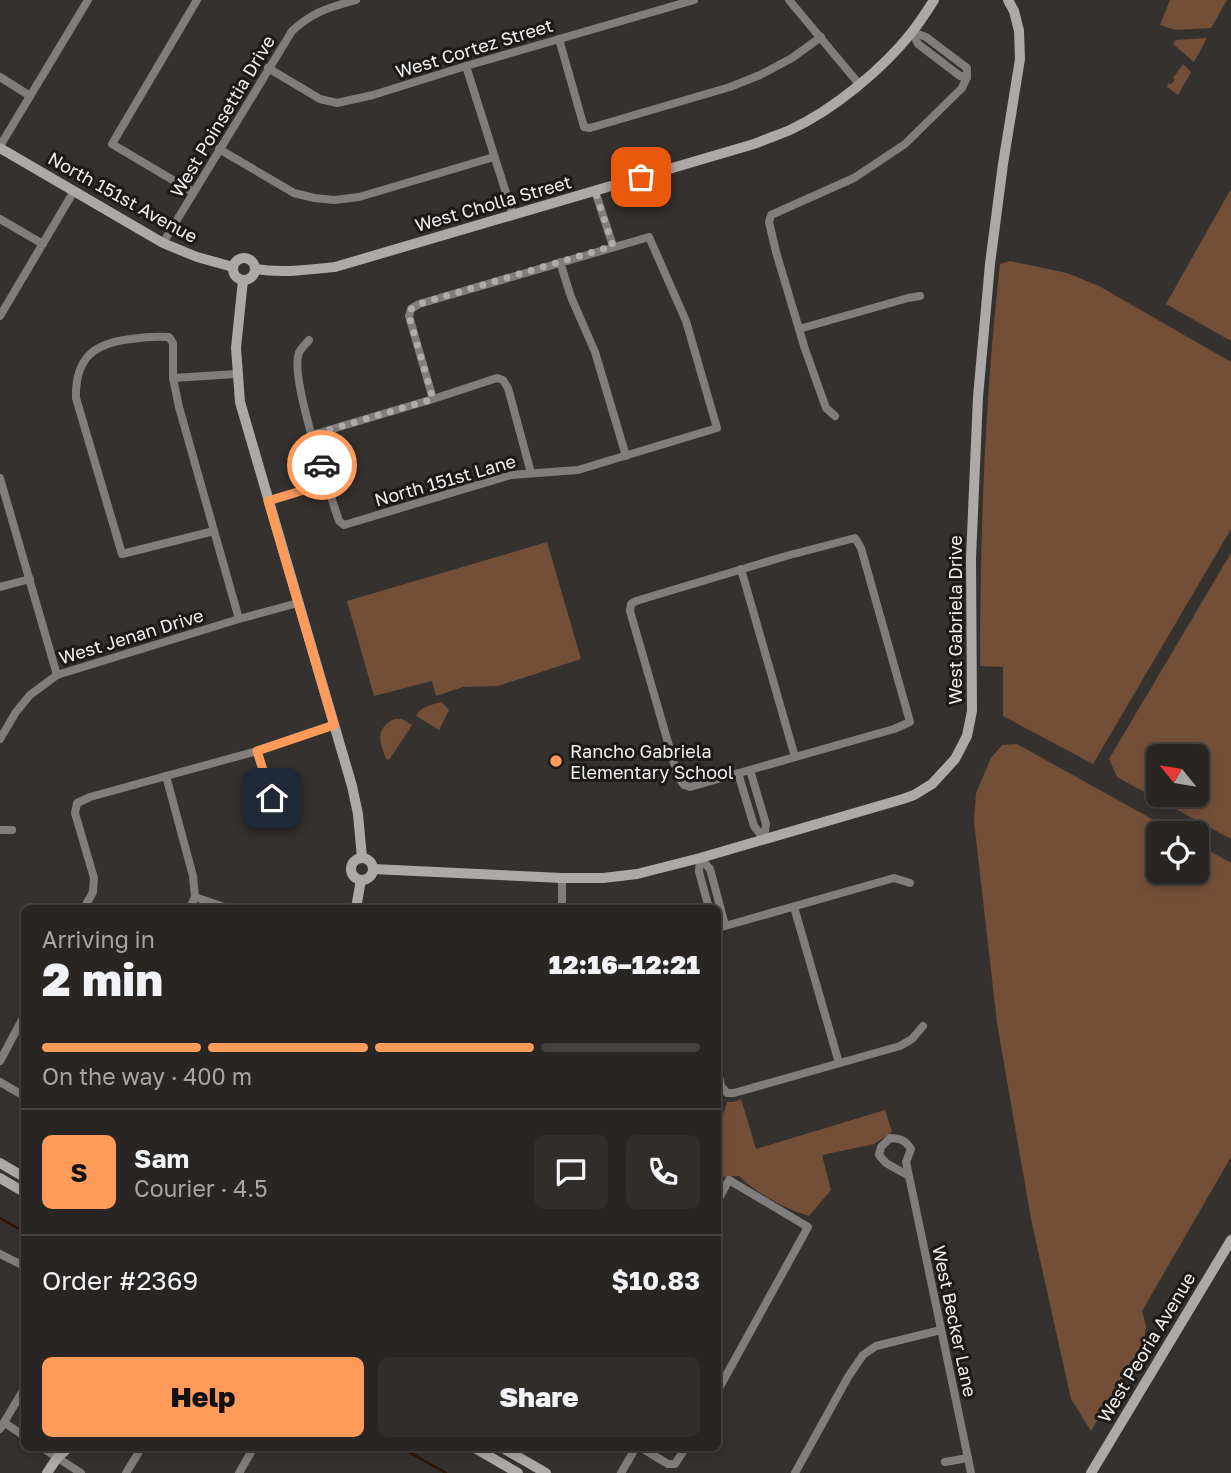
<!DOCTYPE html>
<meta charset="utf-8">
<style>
:root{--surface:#282523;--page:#302d2b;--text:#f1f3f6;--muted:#a5a5a6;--line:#444241;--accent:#ff9b5a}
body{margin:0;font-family:"Golos Text",sans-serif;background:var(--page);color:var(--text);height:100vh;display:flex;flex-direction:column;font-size:26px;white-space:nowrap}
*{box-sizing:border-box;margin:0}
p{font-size:23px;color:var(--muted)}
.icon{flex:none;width:38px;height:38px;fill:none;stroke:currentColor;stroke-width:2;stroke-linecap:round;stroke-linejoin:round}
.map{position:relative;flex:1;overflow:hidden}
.sheet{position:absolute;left:21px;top:905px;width:700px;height:546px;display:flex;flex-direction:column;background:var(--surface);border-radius:10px;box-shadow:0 4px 10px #0003,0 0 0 2px var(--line)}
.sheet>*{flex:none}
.needle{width:46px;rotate:300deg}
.tools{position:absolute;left:1146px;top:744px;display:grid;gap:14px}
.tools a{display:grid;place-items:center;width:63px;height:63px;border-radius:10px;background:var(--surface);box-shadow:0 4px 10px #0003,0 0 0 2px var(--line);font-size:35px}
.pin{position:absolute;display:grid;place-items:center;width:60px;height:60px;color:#fff;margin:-30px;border-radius:14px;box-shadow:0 4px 10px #0006}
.courier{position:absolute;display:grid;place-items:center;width:70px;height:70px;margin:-35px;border:5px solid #ff9b5a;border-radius:50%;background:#fff;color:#222;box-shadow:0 2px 9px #0007}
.summary em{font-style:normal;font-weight:800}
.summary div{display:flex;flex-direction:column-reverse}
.summary{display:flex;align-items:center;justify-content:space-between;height:119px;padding:0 21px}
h1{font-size:46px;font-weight:800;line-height:52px}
.bar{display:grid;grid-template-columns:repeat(4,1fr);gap:10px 7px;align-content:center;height:84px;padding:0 21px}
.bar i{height:9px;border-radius:5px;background:var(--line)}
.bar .active{background:var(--accent)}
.bar p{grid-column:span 4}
.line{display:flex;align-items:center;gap:18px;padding:0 21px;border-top:2px solid var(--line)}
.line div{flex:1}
.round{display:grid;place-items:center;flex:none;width:74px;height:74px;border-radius:10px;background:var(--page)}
.action{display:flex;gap:14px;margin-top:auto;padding:14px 21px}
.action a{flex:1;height:80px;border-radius:10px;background:var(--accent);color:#111;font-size:28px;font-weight:800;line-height:80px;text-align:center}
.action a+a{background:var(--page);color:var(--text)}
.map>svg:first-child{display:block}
.green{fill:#744f38;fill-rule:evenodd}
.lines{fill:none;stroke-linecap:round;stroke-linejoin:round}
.stream{stroke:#301301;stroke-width:2.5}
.street{stroke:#807e7d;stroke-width:8}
.secondary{stroke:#aca9a7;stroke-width:10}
.done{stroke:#afacab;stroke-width:7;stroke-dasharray:0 12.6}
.route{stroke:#ff9b5a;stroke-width:9}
.poi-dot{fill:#ff9b5a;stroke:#1b1a19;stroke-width:2.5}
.labels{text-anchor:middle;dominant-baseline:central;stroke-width:6;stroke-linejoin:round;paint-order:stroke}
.street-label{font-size:18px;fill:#f1efee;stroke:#1b1a19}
.poi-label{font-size:18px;fill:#f1efee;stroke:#1b1a19;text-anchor:start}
</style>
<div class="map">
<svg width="1231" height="1473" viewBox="0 0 1231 1473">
<rect width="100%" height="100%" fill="#35312f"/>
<g class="green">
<polygon points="1170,0 1227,0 1211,28 1176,30 1160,25"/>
<polygon points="1207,38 1194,62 1173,44 1176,40"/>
<polygon points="1183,64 1191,72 1178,95 1167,87 1169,83 1171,84 1175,80 1173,78"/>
<polygon points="1231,189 1231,341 1166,304"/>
<path d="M1010 261 1067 273 1099 286 1231 362V529L1093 764 1003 716V667L980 666C980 532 985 397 1000 264Z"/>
<polygon points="547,542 581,659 498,686 463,687 436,696 432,681 374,696 347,601"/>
<path d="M1231 553V839L1117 777 1109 759ZM1158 756H1197V794H1158Z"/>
<path d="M442 702 449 710 439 730 416 716C421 706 432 705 442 702Z"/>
<path d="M394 719H402L412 725 389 760 386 759C380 741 374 730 394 719Z"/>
<polygon points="1017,744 1177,833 1158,833 1158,872 1197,872 1197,844 1231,863 1231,1157 1142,1311 1146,1326 1144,1341 1091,1431 1071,1399 1031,1219 997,1023 974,821 976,793 991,758 1002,745"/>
<path d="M741 1099 756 1149 885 1110 892 1132 874 1144 822 1155 831 1190 809 1216C786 1209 756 1193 739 1176L722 1177 718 1174V1120L722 1118 727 1102H734Z"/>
</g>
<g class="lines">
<g class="stream">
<polyline points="0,1218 24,1232"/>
<polyline points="400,1447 446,1473"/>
</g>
<g class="street">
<polyline points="789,0 859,84"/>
<polyline points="912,32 926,37 967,68 967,77"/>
<polyline points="912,32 918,44 960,76 967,77"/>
<polyline points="559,39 584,127 590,128 730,87 760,75 792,58 821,37"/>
<polyline points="466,66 513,215"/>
<polyline points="268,68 320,99 337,103 373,95 466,66 694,0"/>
<polyline points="0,77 30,96"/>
<polyline points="0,146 88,0"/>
<polyline points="219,149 294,193 314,198 334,200 359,197 494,157"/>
<polyline points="595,191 613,246"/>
<polyline points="193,192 112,144 197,0"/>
<polyline points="0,219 43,244"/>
<path d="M163 243 292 31C314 11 328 8 356 0"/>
<polyline points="560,262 571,297 595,352 626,456"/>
<polyline points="0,316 74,191"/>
<polyline points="799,329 908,298 920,296"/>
<path d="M309 340C306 344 300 349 299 353 289 378 329 490 339 521L344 525 511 475 578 470 717 428 686 321 649 237 419 304 411 309 409 316 433 399"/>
<polyline points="173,378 237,374"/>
<polyline points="835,416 826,408 805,349 776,252 769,222 771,215 854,178 905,144 962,88 967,77"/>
<polyline points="312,435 433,399 497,378 503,380 508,388 531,473"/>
<polyline points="0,478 57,675"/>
<polyline points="268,501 327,483"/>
<path d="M214 531 122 554 76 398C75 358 94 343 131 339 144 337 156 336 169 337L173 343V378L179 407 239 619"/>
<polygon points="855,538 861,548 910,722 894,729 690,787 684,785 678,777 630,611 631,604 636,601 786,556"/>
<polyline points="741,569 795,757"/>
<polyline points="0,587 30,579"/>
<polyline points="0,739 16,712 30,695 57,675 239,619 298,603"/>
<polyline points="257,751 272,798 285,810"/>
<polyline points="750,770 766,824 764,839"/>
<polyline points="738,773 754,826 764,839"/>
<polyline points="166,776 193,876 195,897 190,908"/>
<polyline points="0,830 12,830"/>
<polyline points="700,858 710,869 725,925"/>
<polyline points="700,858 699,872 709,908"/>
<polyline points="562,878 562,908"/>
<polyline points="195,897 227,908"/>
<polyline points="794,907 839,1063"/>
<polyline points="84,908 93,892 94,878 75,813 77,803 90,797 257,751 334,725"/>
<polyline points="718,928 894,878 910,883"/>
<polyline points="0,1061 24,1016"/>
<polyline points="718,1071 721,1086 727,1093 734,1093 900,1046 912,1039 923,1026"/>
<polyline points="0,1082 24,1096"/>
<path d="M909 1176 886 1163 879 1155 881 1147 890 1138C900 1138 905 1140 911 1149L906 1162 909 1176 968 1458 971 1473"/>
<polyline points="718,1200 729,1180 808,1227 718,1390"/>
<polyline points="0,1254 24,1266"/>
<polyline points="5,1423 24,1436"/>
<polyline points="0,1429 24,1389"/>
<polyline points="41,1447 81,1473"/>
<polyline points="640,1447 668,1464 675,1464 686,1447"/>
<polyline points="945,1462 968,1458"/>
<polyline points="126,1473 142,1447"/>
<polyline points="239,1473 254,1447"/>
<polyline points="621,1473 636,1447"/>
<polyline points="795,1473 848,1377 863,1355 876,1346 941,1330"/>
</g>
<g class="secondary">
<polyline points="0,148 163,243 197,257 233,267"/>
<circle cx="244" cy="269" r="11"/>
<path d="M255 269C282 273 308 270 335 267L754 144C766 139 778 135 790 130 833 110 883 69 912 32 920 22 927 11 934 0"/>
<polyline points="243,280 236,348 240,402 352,786 358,814 362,858"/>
<circle cx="362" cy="869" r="11"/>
<polyline points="373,869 562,878 603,878 637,874 700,858 903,799 914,795 932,784 955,759 967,736 972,711 971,558 978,397 990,264 1003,164 1020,59 1019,31 1014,11 1008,0"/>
<polyline points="356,908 361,880"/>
<polyline points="0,1163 24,1177"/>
<polyline points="0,1178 24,1192"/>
<polyline points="473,1447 518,1473"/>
<polyline points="501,1447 546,1473"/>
<polyline points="47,1473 57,1458 69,1447"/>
<polyline points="1091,1473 1231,1240"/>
</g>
</g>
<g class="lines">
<polyline class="done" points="322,465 312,435 433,399 409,316 411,309 419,304 613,246 595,191 641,177"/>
<polyline class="route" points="272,798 257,751 334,725 268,501 327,483 322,465"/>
</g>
<circle class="poi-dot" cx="556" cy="761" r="7"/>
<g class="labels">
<g class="street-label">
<text transform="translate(474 48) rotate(-17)">West Cortez Street</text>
<text transform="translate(222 116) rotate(-59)">West Poinsettia Drive</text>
<text transform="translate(123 197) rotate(29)">North 151st Avenue</text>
<text transform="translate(493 203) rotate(-16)">West Cholla Street</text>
<text transform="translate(445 480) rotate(-16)">North 151st Lane</text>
<text transform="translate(955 620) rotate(-90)">West Gabriela Drive</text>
<text transform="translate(131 636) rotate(-17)">West Jenan Drive</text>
<text transform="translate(955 1321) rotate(78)">West Becker Lane</text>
<text transform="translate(1146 1347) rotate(-59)">West Peoria Avenue</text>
</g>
<g class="poi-label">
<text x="570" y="751">Rancho Gabriela<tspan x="570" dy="21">Elementary School</tspan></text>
</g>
</g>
</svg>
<div class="tools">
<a><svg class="needle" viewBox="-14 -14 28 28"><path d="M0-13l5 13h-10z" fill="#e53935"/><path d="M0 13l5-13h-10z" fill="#a5a5a6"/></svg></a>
<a><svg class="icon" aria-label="locate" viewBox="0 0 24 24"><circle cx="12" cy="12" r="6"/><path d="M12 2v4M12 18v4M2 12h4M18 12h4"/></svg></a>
</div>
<div class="pin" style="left:641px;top:177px;background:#ea580c"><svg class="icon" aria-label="bag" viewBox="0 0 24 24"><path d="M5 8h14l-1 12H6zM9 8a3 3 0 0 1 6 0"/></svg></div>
<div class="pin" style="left:272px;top:798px;background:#1f2937"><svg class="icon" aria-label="home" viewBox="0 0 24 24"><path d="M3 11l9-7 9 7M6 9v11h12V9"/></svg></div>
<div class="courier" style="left:322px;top:465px"><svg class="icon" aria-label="car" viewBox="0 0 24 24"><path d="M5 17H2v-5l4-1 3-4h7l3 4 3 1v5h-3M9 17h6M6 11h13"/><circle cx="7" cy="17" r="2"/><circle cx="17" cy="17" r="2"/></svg></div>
<section class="sheet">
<div class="summary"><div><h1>2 min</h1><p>Arriving in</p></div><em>12:16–12:21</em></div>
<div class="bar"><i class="active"></i><i class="active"></i><i class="active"></i><i></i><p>On the way · 400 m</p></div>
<div class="line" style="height:126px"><b class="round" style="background:var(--accent);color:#111">S</b><div><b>Sam</b><p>Courier · 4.5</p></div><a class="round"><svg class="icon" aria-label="chat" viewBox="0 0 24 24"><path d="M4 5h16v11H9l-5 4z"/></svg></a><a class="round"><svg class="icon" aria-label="phone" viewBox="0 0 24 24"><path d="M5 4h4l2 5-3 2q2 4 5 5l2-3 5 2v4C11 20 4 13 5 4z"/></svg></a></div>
<div class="line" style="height:91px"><div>Order #2369</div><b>$10.83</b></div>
<div class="action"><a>Help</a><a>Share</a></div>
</section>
</div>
